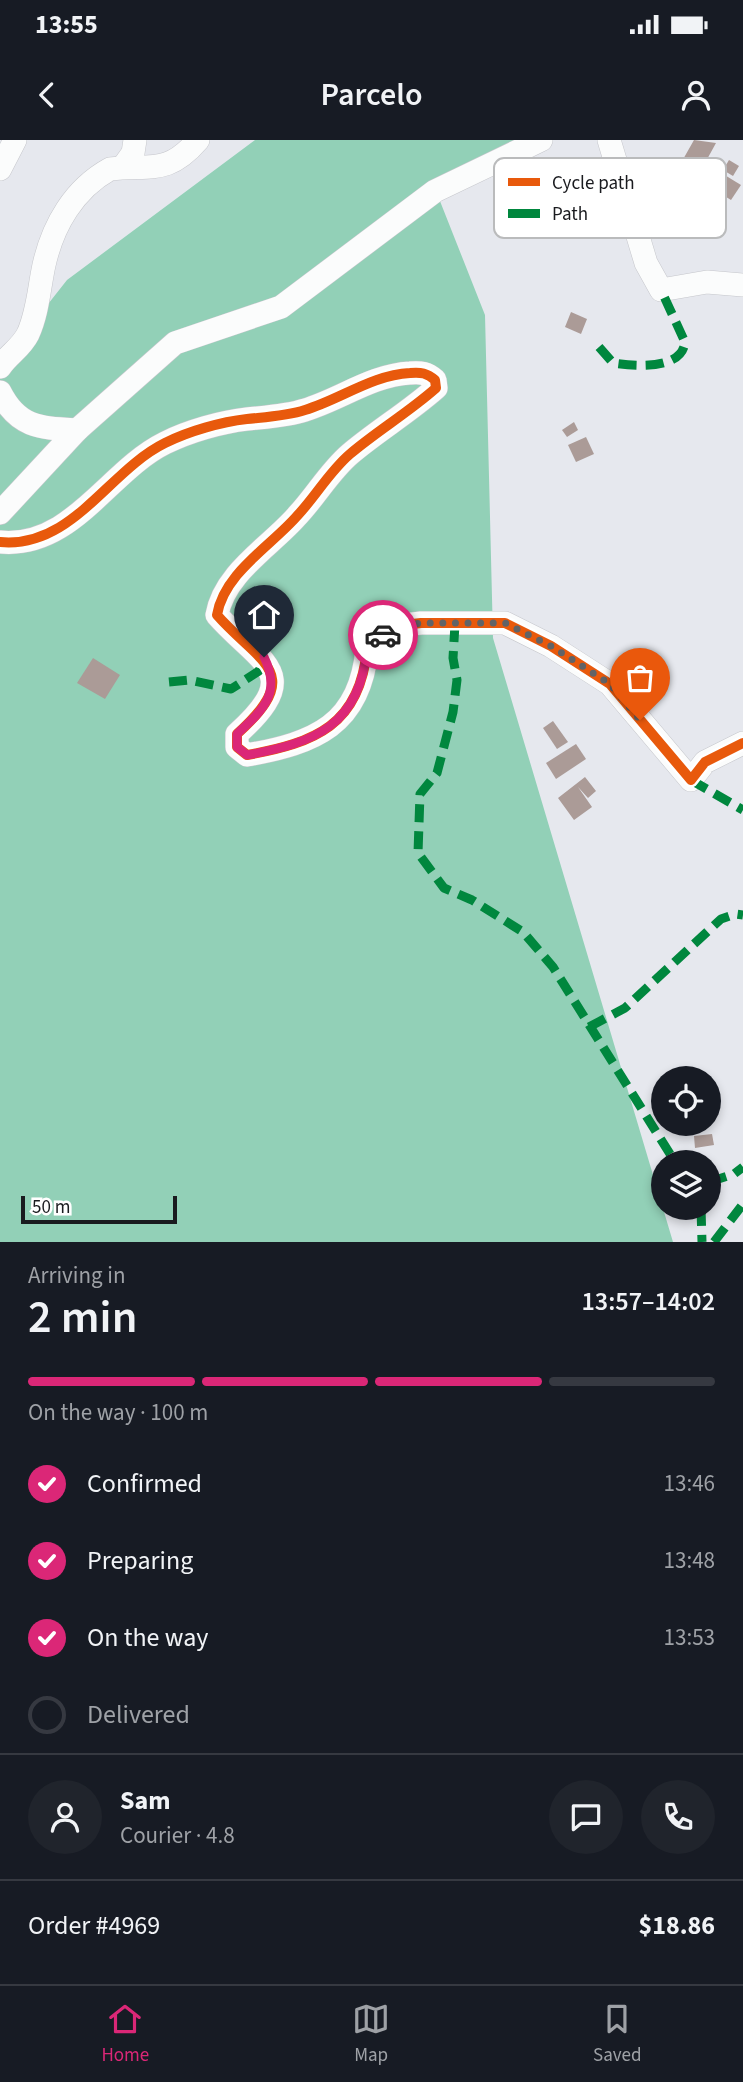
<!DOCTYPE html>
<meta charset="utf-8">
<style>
:root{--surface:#171b24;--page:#20242c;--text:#f1f3f6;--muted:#9ea1a6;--line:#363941;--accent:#db2777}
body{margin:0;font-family:"Source Sans 3",sans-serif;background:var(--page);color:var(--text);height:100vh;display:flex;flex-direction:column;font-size:26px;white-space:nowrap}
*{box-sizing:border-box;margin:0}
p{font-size:23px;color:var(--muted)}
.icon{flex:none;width:38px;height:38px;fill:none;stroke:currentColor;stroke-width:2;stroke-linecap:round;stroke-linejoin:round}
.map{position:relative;height:1102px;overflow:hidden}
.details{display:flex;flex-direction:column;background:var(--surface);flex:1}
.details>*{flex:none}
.fabs{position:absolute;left:651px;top:926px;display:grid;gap:14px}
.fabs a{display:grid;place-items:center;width:70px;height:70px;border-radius:50%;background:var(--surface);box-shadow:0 4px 10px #0003;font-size:35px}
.scale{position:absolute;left:21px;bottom:18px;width:156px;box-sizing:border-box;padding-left:7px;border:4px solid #1a1b1f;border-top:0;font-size:19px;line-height:24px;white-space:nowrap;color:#1a1b1f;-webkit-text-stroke:5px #fff;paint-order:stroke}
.pin{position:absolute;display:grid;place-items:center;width:60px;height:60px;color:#fff;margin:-72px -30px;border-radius:50% 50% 50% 0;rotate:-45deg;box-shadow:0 0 7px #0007}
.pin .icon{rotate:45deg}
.courier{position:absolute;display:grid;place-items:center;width:70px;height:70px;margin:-35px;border:5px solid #db2777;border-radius:50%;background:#fff;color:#222;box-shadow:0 2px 9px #0007}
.summary em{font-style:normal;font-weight:600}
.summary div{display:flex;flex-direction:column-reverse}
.summary{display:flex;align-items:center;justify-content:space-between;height:119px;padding:0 28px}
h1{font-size:46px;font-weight:600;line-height:52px}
.bar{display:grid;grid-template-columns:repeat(4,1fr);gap:10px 7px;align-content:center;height:84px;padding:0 28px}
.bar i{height:9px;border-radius:5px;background:var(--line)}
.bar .selected{background:var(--accent)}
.bar p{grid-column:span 4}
.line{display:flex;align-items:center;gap:18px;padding:0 28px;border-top:2px solid var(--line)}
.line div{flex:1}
.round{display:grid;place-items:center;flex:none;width:74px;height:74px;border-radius:37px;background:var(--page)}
ol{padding:0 28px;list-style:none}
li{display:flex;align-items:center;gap:21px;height:77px}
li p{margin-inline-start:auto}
li .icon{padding:7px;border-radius:50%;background:var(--accent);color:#fff;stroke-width:4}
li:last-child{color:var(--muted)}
li i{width:38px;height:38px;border:4px solid var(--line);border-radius:50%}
.status{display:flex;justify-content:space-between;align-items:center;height:49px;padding:0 35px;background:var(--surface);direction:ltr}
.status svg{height:19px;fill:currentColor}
header{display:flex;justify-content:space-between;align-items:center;height:91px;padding:0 28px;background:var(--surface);font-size:32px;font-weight:600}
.menu{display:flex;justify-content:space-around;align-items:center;height:98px;border-top:2px solid var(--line);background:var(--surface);font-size:19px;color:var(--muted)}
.menu a{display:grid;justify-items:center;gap:4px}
.menu .selected{color:var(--accent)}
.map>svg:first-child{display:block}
.forest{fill:#92d0b7}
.building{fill:#ab9b97}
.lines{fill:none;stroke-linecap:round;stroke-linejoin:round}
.minor-casing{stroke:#c5c6cb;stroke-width:24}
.minor{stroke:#fbfcfc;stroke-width:23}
.quiet{stroke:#00873e;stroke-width:9;stroke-dasharray:18 9;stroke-linecap:butt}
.cycleway-casing{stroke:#fff;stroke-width:15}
.cycleway{stroke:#e8590c;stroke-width:10}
.done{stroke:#616367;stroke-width:7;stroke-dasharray:0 12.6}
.route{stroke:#db2777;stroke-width:9}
.key{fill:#fff;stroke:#babbbc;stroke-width:2}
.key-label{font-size:19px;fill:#1a1b1f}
</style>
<div class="status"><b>13:55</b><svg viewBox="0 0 49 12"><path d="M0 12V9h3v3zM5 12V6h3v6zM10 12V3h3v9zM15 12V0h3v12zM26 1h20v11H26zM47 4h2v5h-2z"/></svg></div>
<header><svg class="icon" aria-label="back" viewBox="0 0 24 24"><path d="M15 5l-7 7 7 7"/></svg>Parcelo<svg class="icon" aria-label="person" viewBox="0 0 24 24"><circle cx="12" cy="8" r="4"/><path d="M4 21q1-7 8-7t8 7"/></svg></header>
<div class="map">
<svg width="743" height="1102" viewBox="0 0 743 1102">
<rect width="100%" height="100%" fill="#e6e8ee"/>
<polygon class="forest" points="255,0 530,0 436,51 485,175 493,498 673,1102 0,1102 0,225 67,140"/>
<g class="building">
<polygon points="694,0 716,3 705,23 711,27 702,44 677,30"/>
<polygon points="729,20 739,26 733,36 723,30"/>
<polygon points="723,34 741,45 731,60 713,49"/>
<polygon points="571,172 587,179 581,194 565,187"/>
<polygon points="574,282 578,290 567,297 562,290"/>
<polygon points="586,297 594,314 576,322 568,305"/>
<polygon points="93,518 120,535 105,559 77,543"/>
<polygon points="553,581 568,602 557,609 543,588"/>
<polygon points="576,604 586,619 556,639 546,623"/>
<polygon points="585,637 596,651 588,658 578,647 592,667 574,680 558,658"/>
<polygon points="712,994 714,1005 695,1008 694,996"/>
</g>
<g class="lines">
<g class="minor-casing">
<g id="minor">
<polyline points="609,0 646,123 661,150 707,142 743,145"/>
<polyline points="123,27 133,13 135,0"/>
<polyline points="0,29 15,0"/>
<path d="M0 227C8 215 21 208 28 194 38 172 39 148 44 125 53 85 74 49 110 29 150 24 167 36 198 0"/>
<path d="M0 252C18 288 41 288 77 290"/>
<polyline points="0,373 77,290 175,203 281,167 435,51 541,0"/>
<path d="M0 402C72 409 108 331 165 303 189 291 221 282 247 279 266 277 287 276 305 270 341 259 372 235 410 233 421 232 427 233 435 240L436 248C409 272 377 291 350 314 329 332 316 356 297 376 271 406 224 433 217 475 260 524 306 532 237 594V607L247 615C315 603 360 585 367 509L395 486 421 483H505L551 506 610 544 691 640 705 622 743 603"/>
</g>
</g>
<use href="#minor" class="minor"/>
<g class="quiet">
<path d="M599 207 613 223C633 226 682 231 685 202L661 150"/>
<polyline points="455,484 453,518 457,540 453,572 437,633 420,654 418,713 444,748 472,760 523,792 553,827 675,1022"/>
<polyline points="169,542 189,540 231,549 259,531 264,517"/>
<polyline points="691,640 743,670"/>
<polyline points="589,887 625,868 721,779 736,774 743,775"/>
<polyline points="709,1042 734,1034 743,1027"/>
<polyline points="701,1068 702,1102"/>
<polyline points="714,1102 743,1064"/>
</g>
<g class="cycleway-casing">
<path id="cycleway" d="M0 402C72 409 108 331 165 303 189 291 221 282 247 279 266 277 287 276 305 270 341 259 372 235 410 233 421 232 427 233 435 240L436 248C409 272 377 291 350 314 329 332 316 356 297 376 271 406 224 433 217 475 260 524 306 532 237 594V607L247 615C315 603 360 585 367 509L395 486 421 483H505L551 506 610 544 691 640 705 622 743 603"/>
</g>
<use href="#cycleway" class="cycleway"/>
</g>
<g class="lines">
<polyline class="done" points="383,495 395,486 421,483 505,483 551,506 610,544 640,580"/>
<path class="route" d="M264 517C282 553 263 570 237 594V607L247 615C315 603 360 585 367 509L383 495"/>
</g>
<rect x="494" y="18" width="232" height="80" rx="10" class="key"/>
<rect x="508" y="38" width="32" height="8" fill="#e8590c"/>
<rect x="508" y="69" width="32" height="9" fill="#00873e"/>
<g class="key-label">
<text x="552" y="49">Cycle path</text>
<text x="552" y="80">Path</text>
</g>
</svg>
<div class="fabs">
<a><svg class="icon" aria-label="locate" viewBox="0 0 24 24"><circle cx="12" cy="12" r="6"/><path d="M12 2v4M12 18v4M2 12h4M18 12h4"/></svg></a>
<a><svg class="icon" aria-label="layers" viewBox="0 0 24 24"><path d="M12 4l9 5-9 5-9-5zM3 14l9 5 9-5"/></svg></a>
</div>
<div class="scale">50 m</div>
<div class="pin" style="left:640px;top:580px;background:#ea580c"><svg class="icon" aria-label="bag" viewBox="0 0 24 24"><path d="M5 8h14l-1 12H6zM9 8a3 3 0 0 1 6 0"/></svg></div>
<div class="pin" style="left:264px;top:517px;background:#1f2937"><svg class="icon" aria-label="home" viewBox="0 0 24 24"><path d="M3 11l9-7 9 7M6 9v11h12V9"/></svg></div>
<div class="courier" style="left:383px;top:495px"><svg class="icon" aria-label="car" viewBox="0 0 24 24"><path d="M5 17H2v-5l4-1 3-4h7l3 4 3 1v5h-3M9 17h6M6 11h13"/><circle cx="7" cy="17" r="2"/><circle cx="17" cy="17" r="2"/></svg></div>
</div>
<section class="details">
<div class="summary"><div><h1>2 min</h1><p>Arriving in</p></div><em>13:57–14:02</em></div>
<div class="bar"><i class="selected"></i><i class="selected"></i><i class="selected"></i><i></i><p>On the way · 100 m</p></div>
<ol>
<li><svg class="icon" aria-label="check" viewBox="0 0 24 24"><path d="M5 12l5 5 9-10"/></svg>Confirmed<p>13:46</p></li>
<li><svg class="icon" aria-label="check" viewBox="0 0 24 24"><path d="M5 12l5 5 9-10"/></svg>Preparing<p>13:48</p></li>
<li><svg class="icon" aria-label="check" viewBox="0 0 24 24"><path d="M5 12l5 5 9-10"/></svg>On the way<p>13:53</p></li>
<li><i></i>Delivered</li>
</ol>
<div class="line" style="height:126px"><a class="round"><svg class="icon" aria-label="person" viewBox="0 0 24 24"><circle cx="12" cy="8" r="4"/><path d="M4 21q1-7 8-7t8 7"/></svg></a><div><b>Sam</b><p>Courier · 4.8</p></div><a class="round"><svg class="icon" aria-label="chat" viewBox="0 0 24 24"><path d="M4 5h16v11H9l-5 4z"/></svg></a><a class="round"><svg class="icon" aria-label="phone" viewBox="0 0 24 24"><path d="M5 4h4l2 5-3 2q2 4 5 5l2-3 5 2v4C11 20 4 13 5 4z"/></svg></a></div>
<div class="line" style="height:91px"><div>Order #4969</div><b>$18.86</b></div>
</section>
<nav class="menu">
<a class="selected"><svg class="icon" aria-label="home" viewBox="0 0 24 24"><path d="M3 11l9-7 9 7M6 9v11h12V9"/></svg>Home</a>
<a><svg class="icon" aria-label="map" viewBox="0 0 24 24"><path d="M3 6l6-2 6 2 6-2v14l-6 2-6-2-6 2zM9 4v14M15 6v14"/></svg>Map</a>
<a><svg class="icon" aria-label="saved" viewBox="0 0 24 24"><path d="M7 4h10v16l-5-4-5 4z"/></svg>Saved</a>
</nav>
